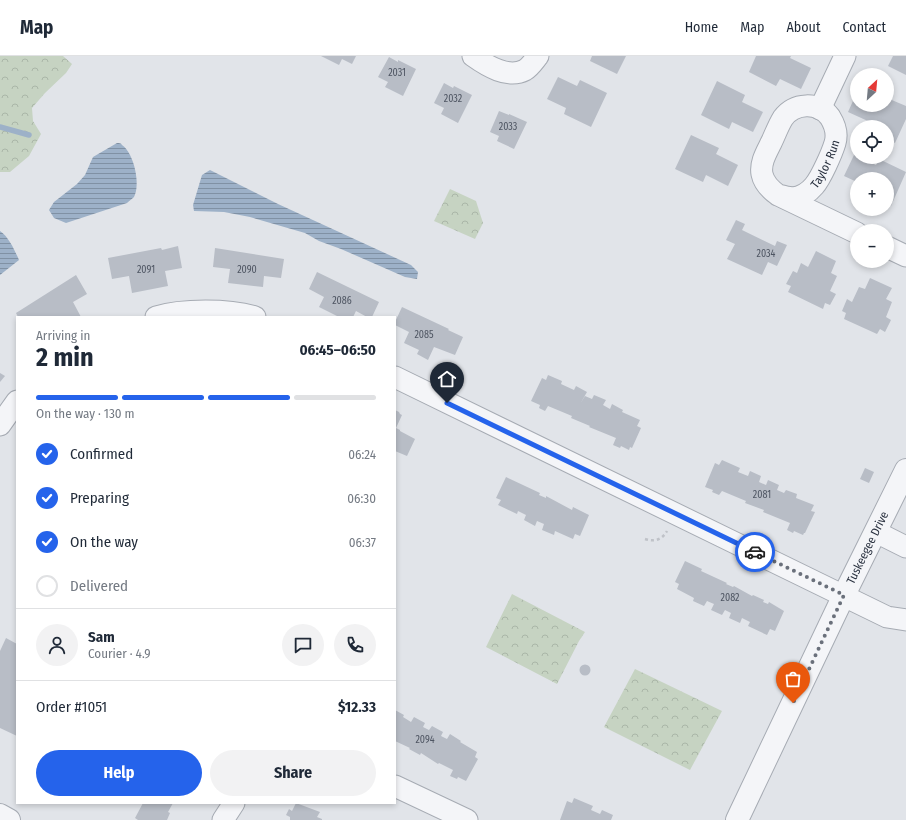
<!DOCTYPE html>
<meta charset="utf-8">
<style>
:root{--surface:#fff;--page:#f2f2f3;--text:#1f2937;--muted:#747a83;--line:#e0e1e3;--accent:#2563eb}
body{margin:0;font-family:"Fira Sans Condensed",sans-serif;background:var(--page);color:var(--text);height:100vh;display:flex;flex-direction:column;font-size:15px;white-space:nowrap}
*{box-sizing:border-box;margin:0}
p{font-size:13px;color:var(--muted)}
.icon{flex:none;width:22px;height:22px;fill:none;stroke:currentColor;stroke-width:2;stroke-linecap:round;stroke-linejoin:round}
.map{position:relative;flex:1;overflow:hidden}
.details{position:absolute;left:16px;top:260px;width:380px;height:488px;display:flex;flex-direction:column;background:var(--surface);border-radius:0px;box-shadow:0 2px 6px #0003}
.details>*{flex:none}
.needle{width:26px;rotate:26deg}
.buttons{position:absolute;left:850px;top:12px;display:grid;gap:8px}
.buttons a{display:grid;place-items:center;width:44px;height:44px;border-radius:50%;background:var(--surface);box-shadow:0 2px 6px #0003;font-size:20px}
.pin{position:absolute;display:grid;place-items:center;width:34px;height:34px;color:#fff;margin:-41px -17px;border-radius:50% 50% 50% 0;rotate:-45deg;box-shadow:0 0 4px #0007}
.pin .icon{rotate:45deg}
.courier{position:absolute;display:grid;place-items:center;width:40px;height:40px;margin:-20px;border:3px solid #2563eb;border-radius:50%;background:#fff;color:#222;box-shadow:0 1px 5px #0007}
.head em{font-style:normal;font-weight:700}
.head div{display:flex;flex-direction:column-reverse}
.head{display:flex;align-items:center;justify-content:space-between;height:68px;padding:0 20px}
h1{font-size:26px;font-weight:700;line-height:30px}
.bar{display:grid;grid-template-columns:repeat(4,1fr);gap:6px 4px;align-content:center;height:48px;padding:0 20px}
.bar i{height:5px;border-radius:3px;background:var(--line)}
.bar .selected{background:var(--accent)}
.bar p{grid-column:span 4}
.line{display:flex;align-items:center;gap:10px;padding:0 20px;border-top:1px solid var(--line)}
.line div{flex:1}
.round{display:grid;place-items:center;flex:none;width:42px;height:42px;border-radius:21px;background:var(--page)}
ol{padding:0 20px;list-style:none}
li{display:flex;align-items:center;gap:12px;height:44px}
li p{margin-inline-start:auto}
li .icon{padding:4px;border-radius:50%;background:var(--accent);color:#fff;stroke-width:4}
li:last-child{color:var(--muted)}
li i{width:22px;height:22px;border:2px solid var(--line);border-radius:50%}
.button{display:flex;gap:8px;margin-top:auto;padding:8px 20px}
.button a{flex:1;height:46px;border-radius:24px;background:var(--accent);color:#fff;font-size:16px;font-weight:700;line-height:46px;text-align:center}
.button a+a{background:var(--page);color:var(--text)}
header{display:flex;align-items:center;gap:24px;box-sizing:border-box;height:56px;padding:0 20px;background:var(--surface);border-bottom:1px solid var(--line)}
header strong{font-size:19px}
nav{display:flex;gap:22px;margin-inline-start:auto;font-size:14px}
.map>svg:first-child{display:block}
.forest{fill:url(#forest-crowns)}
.water{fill:url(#water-rules)}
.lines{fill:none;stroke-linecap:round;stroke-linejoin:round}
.stream{stroke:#9db1c8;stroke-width:5.5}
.building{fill:#b8bdc6}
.minor-casing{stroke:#a6abb3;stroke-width:23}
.tertiary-casing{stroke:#a6abb3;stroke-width:24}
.path{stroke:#bfc2c8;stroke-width:2.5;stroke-dasharray:3 3;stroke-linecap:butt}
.minor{stroke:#f4f5f8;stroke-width:21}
.tertiary{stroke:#f4f5f8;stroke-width:22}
.done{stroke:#6a707b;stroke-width:4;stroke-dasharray:0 7.2}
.route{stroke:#2563eb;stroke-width:5}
.labels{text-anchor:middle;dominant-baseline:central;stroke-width:4;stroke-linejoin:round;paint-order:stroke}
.number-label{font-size:10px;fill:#4e5562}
.street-label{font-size:12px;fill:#2a3240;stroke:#f0f3f7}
</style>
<header>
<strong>Map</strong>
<nav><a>Home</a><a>Map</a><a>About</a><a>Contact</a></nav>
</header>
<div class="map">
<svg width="906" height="764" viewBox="0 0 906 764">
<defs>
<pattern id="forest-crowns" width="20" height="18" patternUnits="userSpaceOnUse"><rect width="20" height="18" fill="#c6d3c2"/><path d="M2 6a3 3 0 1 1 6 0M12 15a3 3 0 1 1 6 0" fill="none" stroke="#aab6a8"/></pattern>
<pattern id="water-rules" width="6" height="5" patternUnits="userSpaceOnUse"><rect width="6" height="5" fill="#9db1c8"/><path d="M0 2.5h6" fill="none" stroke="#8091a4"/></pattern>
</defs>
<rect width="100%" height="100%" fill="#e1e4e9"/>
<g class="forest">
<polygon points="0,0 63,0 72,8 66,17 45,37 32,52 33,65 41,78 29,100 10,116 0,116"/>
<polygon points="450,133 476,145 483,167 475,183 434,165"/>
<polygon points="512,538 585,576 579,585 557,628 486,591"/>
<polygon points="635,613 722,655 690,714 604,671"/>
</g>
<g class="water">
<path d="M117 87C119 87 121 87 122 89 134 97 141 129 134 141 132 143 129 145 127 147L66 167 54 162 49 154 54 146 77 128 85 119 93 101Z"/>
<polygon points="210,114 278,148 411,209 418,216 417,223 405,221 341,193 319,185 305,177 250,161 224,156 194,155 193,149 202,119"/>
<path d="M0 175C9 181 15 195 19 204L0 219Z"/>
</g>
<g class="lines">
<polyline class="stream" points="0,71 29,79"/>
</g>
<g class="building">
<polygon points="321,0 356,0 352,8 342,3 339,9"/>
<polygon points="592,0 626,0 617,18 590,5"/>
<polygon points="756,0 791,0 790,2 811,12 801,33 780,23 776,30 749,16"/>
<polygon points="893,0 906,0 906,19 888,10"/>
<polygon points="389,1 398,6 398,4 416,13 403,40 385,31 388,26 378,21"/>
<polygon points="558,21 577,30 580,24 607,37 591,71 564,58 566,52 547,43"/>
<polygon points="717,25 745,39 742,46 763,56 753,76 732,66 729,73 701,59"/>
<polygon points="444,27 453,32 454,30 472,39 458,67 441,58 444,52 434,47"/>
<polygon points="857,36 857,49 887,49 887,42 906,50 906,63 895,87 887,83 887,71 867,71 870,66 848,56"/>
<polygon points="499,55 509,59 509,58 527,66 514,93 497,85 499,80 490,76"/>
<polygon points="691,79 719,92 716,98 738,109 728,130 706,119 703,126 675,113"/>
<polygon points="854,99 876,109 879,103 906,116 891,150 887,149 887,123 857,123 857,126 844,120"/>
<polygon points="736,164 745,168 742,174 775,190 777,185 787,189 777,210 768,206 762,219 727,203 735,188 726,184"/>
<polygon points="178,190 182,212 165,215 168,230 132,237 129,220 112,223 108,202 161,192 162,194"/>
<polygon points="215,192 284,203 281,222 264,220 263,231 228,227 230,213 213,211"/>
<polygon points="816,195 836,205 831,217 837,220 830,235 836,238 830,249 825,247 823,253 788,236 791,230 786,228 793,215 797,217 801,207 808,211"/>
<polygon points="317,216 379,246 372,261 367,261 356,255 353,261 339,261 319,251 324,241 309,233"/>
<polygon points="76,219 87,238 73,246 81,261 18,261 16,257"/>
<polygon points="870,222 892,232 886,243 892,246 886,261 891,264 885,276 880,273 877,278 844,263 846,257 842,255 847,243 852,246 859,231 865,233"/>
<polygon points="402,251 449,273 448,274 463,281 455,299 434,291 428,304 417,298 419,294 404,287 409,276 395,269 395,266"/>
<polygon points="0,317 5,320 0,326"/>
<polygon points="548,319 562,325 561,328 574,334 576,330 587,336 580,348 585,340 592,343 594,339 606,344 603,349 610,353 612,348 623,354 622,356 640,364 637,370 641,372 632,392 630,391 629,394 621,390 620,392 613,389 616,382 589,371 590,370 571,362 572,360 548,350 545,355 539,352 540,349 531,345 542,322 546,324"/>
<polygon points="395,354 399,356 400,358 402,359 396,372 400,374 400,375 415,383 407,400 395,395"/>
<polygon points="722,404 740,412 738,416 748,420 750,415 761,420 759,426 766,429 768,424 779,429 777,434 784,437 786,434 797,438 796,442 814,449 811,455 815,456 805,477 804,477 803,479 794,475 793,477 787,474 790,467 763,456 764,454 745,447 746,445 722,435 719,439 712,436 713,434 705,431 715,407 719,409"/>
<polygon points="865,412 874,416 869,427 860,423"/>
<polygon points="506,421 540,437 539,439 546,442 546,440 572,454 573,451 589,459 580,480 575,478 573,483 555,475 554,479 542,474 544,468 537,465 535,470 524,464 526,459 518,455 517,458 498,449 501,444 496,442"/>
<polygon points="685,505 702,513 701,515 727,527 726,528 733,531 734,530 752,540 753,539 764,544 763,546 768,548 769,546 784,555 775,575 770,573 767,579 748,570 750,566 742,562 740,567 729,562 731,557 725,554 722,559 711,554 714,548 707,545 704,550 693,545 694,542 677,533 679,528 675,526"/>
<polygon points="6,582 17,588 17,680 0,672 0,595"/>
<circle cx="585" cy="614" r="5.5"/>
<polygon points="395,654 404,659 403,661 411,666 414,661 425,667 423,671 429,674 432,670 443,676 441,680 447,683 450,678 461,685 460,686 477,696 475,701 478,703 466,725 458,721 457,723 450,720 453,714 439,707 438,708 421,697 420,699 409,693 410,692 395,685"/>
<polygon points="574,742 593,750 591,754 600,758 602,754 613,759 611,764 560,764 567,745 572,747"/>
<polygon points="143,747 173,747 168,756 170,757 167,764 138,764 135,762"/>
<polygon points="296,747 320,756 317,761 322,763 322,764 290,764 290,761 286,759 289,753 292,755"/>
</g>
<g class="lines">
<g class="minor-casing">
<g id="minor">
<path d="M473 0C487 10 508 23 525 14 530 11 534 5 538 0"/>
<polyline points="820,53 845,0"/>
<path id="s1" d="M778 139C783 140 789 142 793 142 801 141 809 136 814 130 821 122 832 97 835 87 838 77 835 69 830 61 818 45 794 47 783 62 778 70 775 79 771 87 766 97 760 107 762 118 764 128 771 134 778 139L857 177"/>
<polyline points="887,191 906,200"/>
<path d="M156 261C182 253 229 253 255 261"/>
<polyline points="395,321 887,561 906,564"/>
<polyline points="0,369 17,345"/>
<polyline points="876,476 906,491"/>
<polyline points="395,730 467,764"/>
<polyline points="223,764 234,747"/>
</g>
</g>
<g class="tertiary-casing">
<g id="tertiary">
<polyline points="0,759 9,764"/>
<path id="s2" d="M737 764 844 539 906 414"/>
</g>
</g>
<path class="path" d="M645 483C654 486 662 484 667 475"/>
<use href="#minor" class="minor"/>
<use href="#tertiary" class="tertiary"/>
</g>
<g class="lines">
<polyline class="done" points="755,496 844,539 793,647"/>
<polyline class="route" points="447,347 755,496"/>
</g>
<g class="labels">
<g class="number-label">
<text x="397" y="17">2031</text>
<text x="453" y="43">2032</text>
<text x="508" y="71">2033</text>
<text x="766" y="198">2034</text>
<text x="146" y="214">2091</text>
<text x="247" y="214">2090</text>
<text x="342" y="245">2086</text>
<text x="424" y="279">2085</text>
<text x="762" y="439">2081</text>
<text x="730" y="542">2082</text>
<text x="425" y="684">2094</text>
</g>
<g class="street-label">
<text stroke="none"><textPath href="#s1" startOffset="65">Taylor Run</textPath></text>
<text stroke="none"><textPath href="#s2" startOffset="302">Tuskeegee Drive</textPath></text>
</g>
</g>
</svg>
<div class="buttons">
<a><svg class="needle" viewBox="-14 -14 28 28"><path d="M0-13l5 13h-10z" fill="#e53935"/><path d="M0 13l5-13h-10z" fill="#747a83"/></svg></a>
<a><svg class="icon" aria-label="locate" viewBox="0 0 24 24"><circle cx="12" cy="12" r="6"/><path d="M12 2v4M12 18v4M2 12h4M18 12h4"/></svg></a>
<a>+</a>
<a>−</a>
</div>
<div class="pin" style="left:793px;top:647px;background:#ea580c"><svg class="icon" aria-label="bag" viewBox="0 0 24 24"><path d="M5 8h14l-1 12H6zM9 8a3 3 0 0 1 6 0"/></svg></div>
<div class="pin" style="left:447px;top:347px;background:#1f2937"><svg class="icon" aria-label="home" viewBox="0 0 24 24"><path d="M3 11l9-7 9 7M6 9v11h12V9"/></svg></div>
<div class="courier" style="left:755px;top:496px"><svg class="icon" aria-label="car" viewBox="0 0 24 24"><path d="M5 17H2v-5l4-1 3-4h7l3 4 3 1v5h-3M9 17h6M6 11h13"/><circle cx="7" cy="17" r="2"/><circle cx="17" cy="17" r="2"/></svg></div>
<section class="details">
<div class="head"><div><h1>2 min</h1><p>Arriving in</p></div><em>06:45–06:50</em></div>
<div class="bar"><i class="selected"></i><i class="selected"></i><i class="selected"></i><i></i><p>On the way · 130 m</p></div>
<ol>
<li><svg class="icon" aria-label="check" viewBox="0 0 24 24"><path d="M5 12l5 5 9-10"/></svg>Confirmed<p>06:24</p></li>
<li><svg class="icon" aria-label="check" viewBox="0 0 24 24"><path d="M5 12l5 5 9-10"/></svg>Preparing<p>06:30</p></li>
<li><svg class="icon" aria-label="check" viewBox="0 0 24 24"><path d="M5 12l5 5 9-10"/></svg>On the way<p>06:37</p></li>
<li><i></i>Delivered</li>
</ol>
<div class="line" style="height:72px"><a class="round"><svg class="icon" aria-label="person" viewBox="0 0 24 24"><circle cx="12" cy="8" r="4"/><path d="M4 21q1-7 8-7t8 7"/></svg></a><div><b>Sam</b><p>Courier · 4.9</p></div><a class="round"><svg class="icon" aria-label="chat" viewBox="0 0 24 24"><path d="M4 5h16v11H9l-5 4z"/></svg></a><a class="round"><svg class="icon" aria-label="phone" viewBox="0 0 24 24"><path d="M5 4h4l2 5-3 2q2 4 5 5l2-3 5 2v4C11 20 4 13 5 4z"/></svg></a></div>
<div class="line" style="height:52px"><div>Order #1051</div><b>$12.33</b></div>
<div class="button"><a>Help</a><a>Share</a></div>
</section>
</div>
